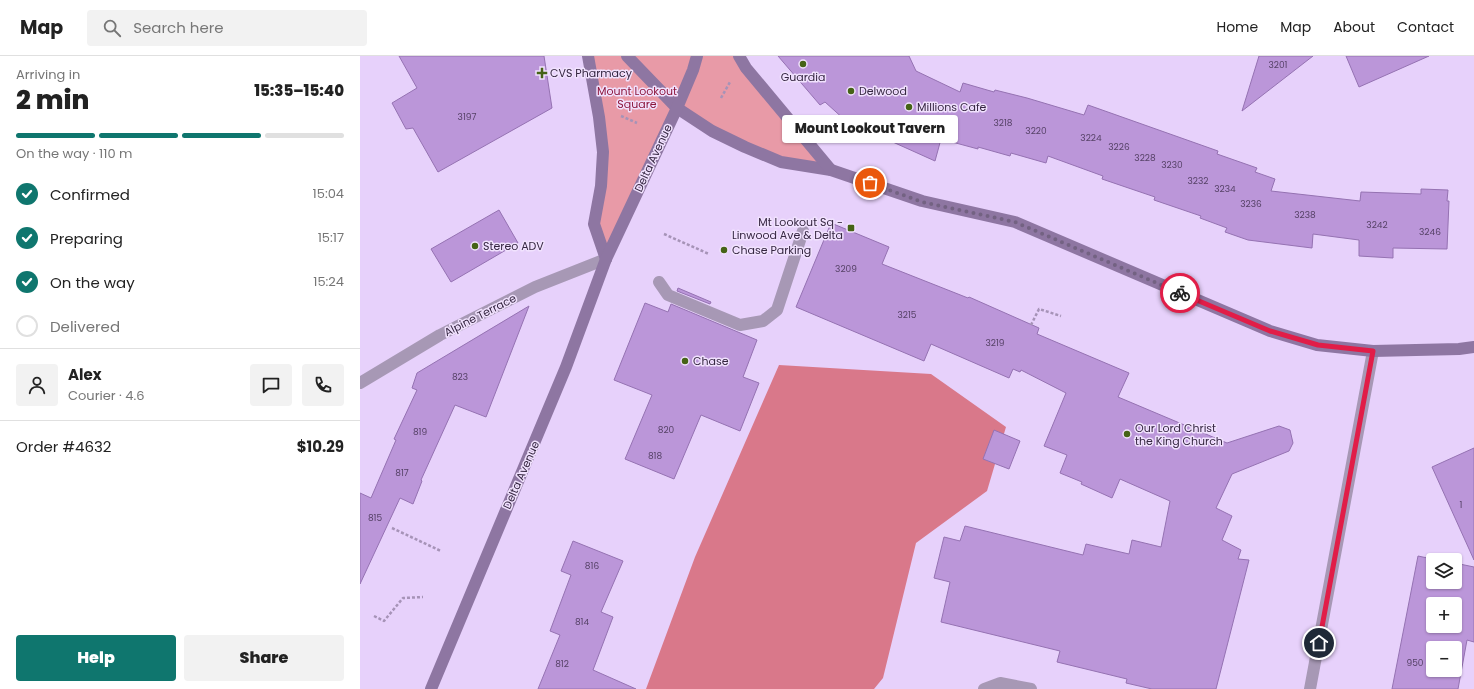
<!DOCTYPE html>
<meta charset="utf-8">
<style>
:root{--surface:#fff;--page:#f2f2f2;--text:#222;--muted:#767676;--line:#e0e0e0;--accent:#0f766e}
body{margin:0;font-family:Poppins,sans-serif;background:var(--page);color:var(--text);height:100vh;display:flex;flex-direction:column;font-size:15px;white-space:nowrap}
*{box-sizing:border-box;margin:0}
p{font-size:13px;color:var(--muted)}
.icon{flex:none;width:22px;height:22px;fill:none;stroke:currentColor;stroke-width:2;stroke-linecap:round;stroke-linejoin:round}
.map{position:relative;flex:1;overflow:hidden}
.panel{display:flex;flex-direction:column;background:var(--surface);width:360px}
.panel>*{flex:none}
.tools{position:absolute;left:1066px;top:497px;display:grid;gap:8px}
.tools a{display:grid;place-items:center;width:36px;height:36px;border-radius:4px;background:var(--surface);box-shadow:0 1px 3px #0004;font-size:20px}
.pin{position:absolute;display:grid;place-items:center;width:34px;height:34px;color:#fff;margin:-17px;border:2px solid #fff;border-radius:50%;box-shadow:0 1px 4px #0007}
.courier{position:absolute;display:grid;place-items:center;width:40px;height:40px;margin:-20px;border:3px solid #e11d48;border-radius:50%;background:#fff;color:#222;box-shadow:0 1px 5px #0007}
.bubble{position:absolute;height:28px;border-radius:4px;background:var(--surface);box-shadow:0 1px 3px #0004;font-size:13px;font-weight:800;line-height:28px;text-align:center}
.head em{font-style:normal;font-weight:800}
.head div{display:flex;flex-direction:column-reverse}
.head{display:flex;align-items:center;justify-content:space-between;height:68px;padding:0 16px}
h1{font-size:26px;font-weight:800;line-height:30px}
.bar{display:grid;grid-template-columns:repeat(4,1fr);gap:6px 4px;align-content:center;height:48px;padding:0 16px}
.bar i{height:5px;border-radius:3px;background:var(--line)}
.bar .selected{background:var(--accent)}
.bar p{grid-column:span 4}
.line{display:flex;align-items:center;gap:10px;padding:0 16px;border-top:1px solid var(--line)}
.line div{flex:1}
.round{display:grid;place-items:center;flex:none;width:42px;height:42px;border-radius:4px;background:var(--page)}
ol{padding:0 16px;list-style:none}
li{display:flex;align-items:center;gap:12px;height:44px}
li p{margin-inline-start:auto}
li .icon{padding:4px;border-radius:50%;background:var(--accent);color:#fff;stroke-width:4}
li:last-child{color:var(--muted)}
li i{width:22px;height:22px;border:2px solid var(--line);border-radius:50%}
.primary-button{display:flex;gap:8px;margin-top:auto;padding:8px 16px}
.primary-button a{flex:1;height:46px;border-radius:4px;background:var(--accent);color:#fff;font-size:16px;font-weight:800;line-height:46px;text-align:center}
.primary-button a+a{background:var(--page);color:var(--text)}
header{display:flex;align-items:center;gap:24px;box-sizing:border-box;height:56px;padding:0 20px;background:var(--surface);border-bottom:1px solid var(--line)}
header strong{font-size:19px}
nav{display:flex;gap:22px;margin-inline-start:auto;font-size:14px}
.search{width:280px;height:36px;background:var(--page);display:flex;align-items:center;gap:10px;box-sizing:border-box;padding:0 14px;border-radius:4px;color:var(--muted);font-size:15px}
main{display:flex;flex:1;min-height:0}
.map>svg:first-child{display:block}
.green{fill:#e89aa7}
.forest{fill:#d9788a}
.building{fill:#bb96d9;stroke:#9572b2;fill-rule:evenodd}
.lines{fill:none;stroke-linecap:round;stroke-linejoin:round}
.path{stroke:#a693b7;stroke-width:2.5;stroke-dasharray:3 2;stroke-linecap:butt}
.lane{stroke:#a798b5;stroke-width:12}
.street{stroke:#a798b5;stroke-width:12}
.secondary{stroke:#8e76a2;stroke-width:12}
.done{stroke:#736282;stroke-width:4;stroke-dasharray:0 7.2}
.route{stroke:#e11d48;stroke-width:5}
.poi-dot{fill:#456316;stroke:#f1e2fe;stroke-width:1.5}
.labels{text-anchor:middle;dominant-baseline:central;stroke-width:3;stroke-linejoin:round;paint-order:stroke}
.number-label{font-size:9px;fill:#564267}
.poi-label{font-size:11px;fill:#352641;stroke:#f1e2fe;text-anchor:start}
.park-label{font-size:11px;fill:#8d173d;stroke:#f1e2fe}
.street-label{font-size:11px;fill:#352641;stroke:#f1e2fe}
</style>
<header>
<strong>Map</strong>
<div class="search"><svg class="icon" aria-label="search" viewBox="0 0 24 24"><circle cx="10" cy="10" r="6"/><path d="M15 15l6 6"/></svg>Search here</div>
<nav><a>Home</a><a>Map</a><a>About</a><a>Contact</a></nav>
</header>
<main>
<section class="panel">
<div class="head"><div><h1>2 min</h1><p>Arriving in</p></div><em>15:35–15:40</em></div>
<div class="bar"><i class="selected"></i><i class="selected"></i><i class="selected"></i><i></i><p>On the way · 110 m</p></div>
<ol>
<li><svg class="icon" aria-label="check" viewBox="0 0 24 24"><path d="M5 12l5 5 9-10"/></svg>Confirmed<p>15:04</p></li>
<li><svg class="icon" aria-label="check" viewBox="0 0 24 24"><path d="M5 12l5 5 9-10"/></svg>Preparing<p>15:17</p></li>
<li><svg class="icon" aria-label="check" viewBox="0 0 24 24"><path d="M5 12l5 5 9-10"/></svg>On the way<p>15:24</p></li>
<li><i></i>Delivered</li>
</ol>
<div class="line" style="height:72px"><a class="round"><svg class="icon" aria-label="person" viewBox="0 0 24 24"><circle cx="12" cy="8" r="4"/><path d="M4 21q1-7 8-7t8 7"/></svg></a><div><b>Alex</b><p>Courier · 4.6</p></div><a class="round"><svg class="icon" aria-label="chat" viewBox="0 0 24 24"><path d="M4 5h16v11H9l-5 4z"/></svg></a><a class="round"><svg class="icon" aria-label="phone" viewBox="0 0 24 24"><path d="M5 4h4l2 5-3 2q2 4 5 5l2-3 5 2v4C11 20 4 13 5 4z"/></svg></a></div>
<div class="line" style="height:52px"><div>Order #4632</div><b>$10.29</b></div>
<div class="primary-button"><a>Help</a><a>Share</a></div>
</section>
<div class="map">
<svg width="1114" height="633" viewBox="0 0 1114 633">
<rect width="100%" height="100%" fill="#e7d1fb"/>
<polygon class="green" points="228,0 379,0 471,114 421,106 317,52 246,203 234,168 241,130"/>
<polygon class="forest" points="419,309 571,318 646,371 627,435 556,487 523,622 514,633 286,633 335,501"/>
<g class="building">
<polygon points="39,0 184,0 192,52 78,116 53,72 46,73 32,47 57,32"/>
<polygon points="418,0 549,0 556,15 600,36 603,27 634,36 635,34 667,42 724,59 728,49 858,95 857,98 897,112 895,116 915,123 911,135 1000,145 1001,136 1061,138 1061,133 1088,134 1087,145 1089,145 1087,193 1033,192 1033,202 999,200 999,184 953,178 952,192 888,184 865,176 867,172 840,162 841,160 794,144 795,141 742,123 743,120 688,100 686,107 651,97 650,100 618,91 618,93 581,83 575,105 515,78 490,62 486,65 465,46 460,49"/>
<polygon points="899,0 953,0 882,55"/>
<polygon points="986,0 1069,0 999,31"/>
<polygon points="139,154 158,187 91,226 71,193"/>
<polygon points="471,167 529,191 522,208 608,242 609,241 679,272 677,278 769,317 758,341 867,387 919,370 930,374 933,387 929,395 872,418 856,452 872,460 862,484 881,494 878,503 889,504 856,633 792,633 766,627 767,623 697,606 700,595 581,566 590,526 574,522 584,481 600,485 605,470 723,499 726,488 769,498 772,484 801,491 810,445 760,423 752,442 721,428 722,426 700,417 707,399 684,390 706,337 661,314 660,316 653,313 649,322 571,288 564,305 436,251"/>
<polygon points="318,232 351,246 350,248 317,235"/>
<polygon points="285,247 308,256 311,248 397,284 383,321 399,327 380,375 341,359 314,423 265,403 292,339 254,324"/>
<polygon points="169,250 126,361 95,349 61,424 62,425 53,448 40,442 0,528 0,437 11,442 36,384 34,383 57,334 52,332 57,317"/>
<polygon points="634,374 660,385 649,413 623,403"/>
<polygon points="1114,392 1114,504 1072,411"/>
<polygon points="213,485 263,505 241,556 253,561 233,614 276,633 178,633 200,579 190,575 211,519 201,515"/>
<path d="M1058 500 1077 504H1073V526H1095V507L1114 511V586L1107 584 1098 633H1032ZM1073 548H1095V570H1073ZM1073 592H1095V614H1073Z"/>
</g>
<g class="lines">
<g class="path">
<polyline points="361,42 370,26"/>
<polyline points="261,60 277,67"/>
<polyline points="304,178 349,198"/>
<polyline points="671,269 679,253 701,260"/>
<polyline points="32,472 81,495"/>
<polyline points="14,560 24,565 43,542 63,541"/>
</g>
<g class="lane">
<polyline points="299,226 308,239 380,269 403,265 417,254 443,175"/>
<polyline points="624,633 640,627 671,633"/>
</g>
<g class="street">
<polyline points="0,327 80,279 175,231 246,203"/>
<polyline points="950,633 1013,295"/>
</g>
<g class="secondary">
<polyline points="228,0 239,61 243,96 241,130 234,168 246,203"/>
<polyline points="267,0 317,52 352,75 385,91 421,106 471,114 562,145 655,166 910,275 957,289 1013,295 1099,293 1114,291"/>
<polyline points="379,0 386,12 471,114"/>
<polyline points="71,633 206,311 246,203 317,52 333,14 337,0"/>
</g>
</g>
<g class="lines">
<polyline class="done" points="510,127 562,146 655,166 820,237"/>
<polyline class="route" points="820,237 910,275 958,289 1013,295 959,587"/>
</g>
<g class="poi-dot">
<circle cx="443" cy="8" r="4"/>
<path d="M180 11h4v4h4v4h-4v4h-4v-4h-4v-4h4z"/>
<circle cx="491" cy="35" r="4"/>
<circle cx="549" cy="51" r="4"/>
<rect x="487" y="168" width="8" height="8" rx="2"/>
<circle cx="115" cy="190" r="4"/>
<circle cx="364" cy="194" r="4"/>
<circle cx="325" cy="305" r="4"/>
<circle cx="767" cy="378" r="4"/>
</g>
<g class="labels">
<g class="number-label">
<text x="918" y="9">3201</text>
<text x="107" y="61">3197</text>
<text x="643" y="67">3218</text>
<text x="676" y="75">3220</text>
<text x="731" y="82">3224</text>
<text x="759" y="91">3226</text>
<text x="785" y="102">3228</text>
<text x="812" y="109">3230</text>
<text x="838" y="125">3232</text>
<text x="865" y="133">3234</text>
<text x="891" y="148">3236</text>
<text x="945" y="159">3238</text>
<text x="1017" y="169">3242</text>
<text x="1070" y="176">3246</text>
<text x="486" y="213">3209</text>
<text x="547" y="259">3215</text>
<text x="635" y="287">3219</text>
<text x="100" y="321">823</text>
<text x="306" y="374">820</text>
<text x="60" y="376">819</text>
<text x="295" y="400">818</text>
<text x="42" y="417">817</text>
<text x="1101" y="449">1</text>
<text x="15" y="462">815</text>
<text x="232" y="510">816</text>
<text x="222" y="566">814</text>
<text x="1055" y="607">950</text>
<text x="202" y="608">812</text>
</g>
<g class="poi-label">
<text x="190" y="17">CVS Pharmacy</text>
<text x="443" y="21" text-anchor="middle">Guardia</text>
<text x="499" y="35">Delwood</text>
<text x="557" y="51">Millions Cafe</text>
<text x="483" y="166" text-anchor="end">Mt Lookout Sq -<tspan x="483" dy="13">Linwood Ave &amp; Delta</tspan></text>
<text x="123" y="190">Stereo ADV</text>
<text x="372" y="194">Chase Parking</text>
<text x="333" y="305">Chase</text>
<text x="775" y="372">Our Lord Christ<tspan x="775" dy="13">the King Church</tspan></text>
</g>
<g class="park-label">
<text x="277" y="35">Mount Lookout<tspan x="277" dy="13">Square</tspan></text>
</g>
<g class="street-label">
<text transform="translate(293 102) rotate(-65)">Delta Avenue</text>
<text transform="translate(120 259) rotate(-27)">Alpine Terrace</text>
<text transform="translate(161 419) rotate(-66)">Delta Avenue</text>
</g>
</g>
</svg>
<div class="tools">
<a><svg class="icon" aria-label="layers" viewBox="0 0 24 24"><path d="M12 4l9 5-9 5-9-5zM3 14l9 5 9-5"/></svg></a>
<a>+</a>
<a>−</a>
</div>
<div class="pin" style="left:510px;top:127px;background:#ea580c"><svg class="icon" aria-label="bag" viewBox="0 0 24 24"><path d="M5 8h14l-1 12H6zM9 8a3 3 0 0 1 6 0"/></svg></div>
<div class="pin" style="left:959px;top:587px;background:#1f2937"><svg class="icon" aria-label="home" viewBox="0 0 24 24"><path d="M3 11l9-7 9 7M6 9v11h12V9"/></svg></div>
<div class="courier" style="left:820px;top:237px"><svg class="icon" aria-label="bike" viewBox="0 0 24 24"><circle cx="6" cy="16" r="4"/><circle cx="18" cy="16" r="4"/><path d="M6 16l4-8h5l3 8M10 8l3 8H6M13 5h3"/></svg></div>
<div class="bubble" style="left:422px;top:59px;width:176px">Mount Lookout Tavern</div>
</div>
</main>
